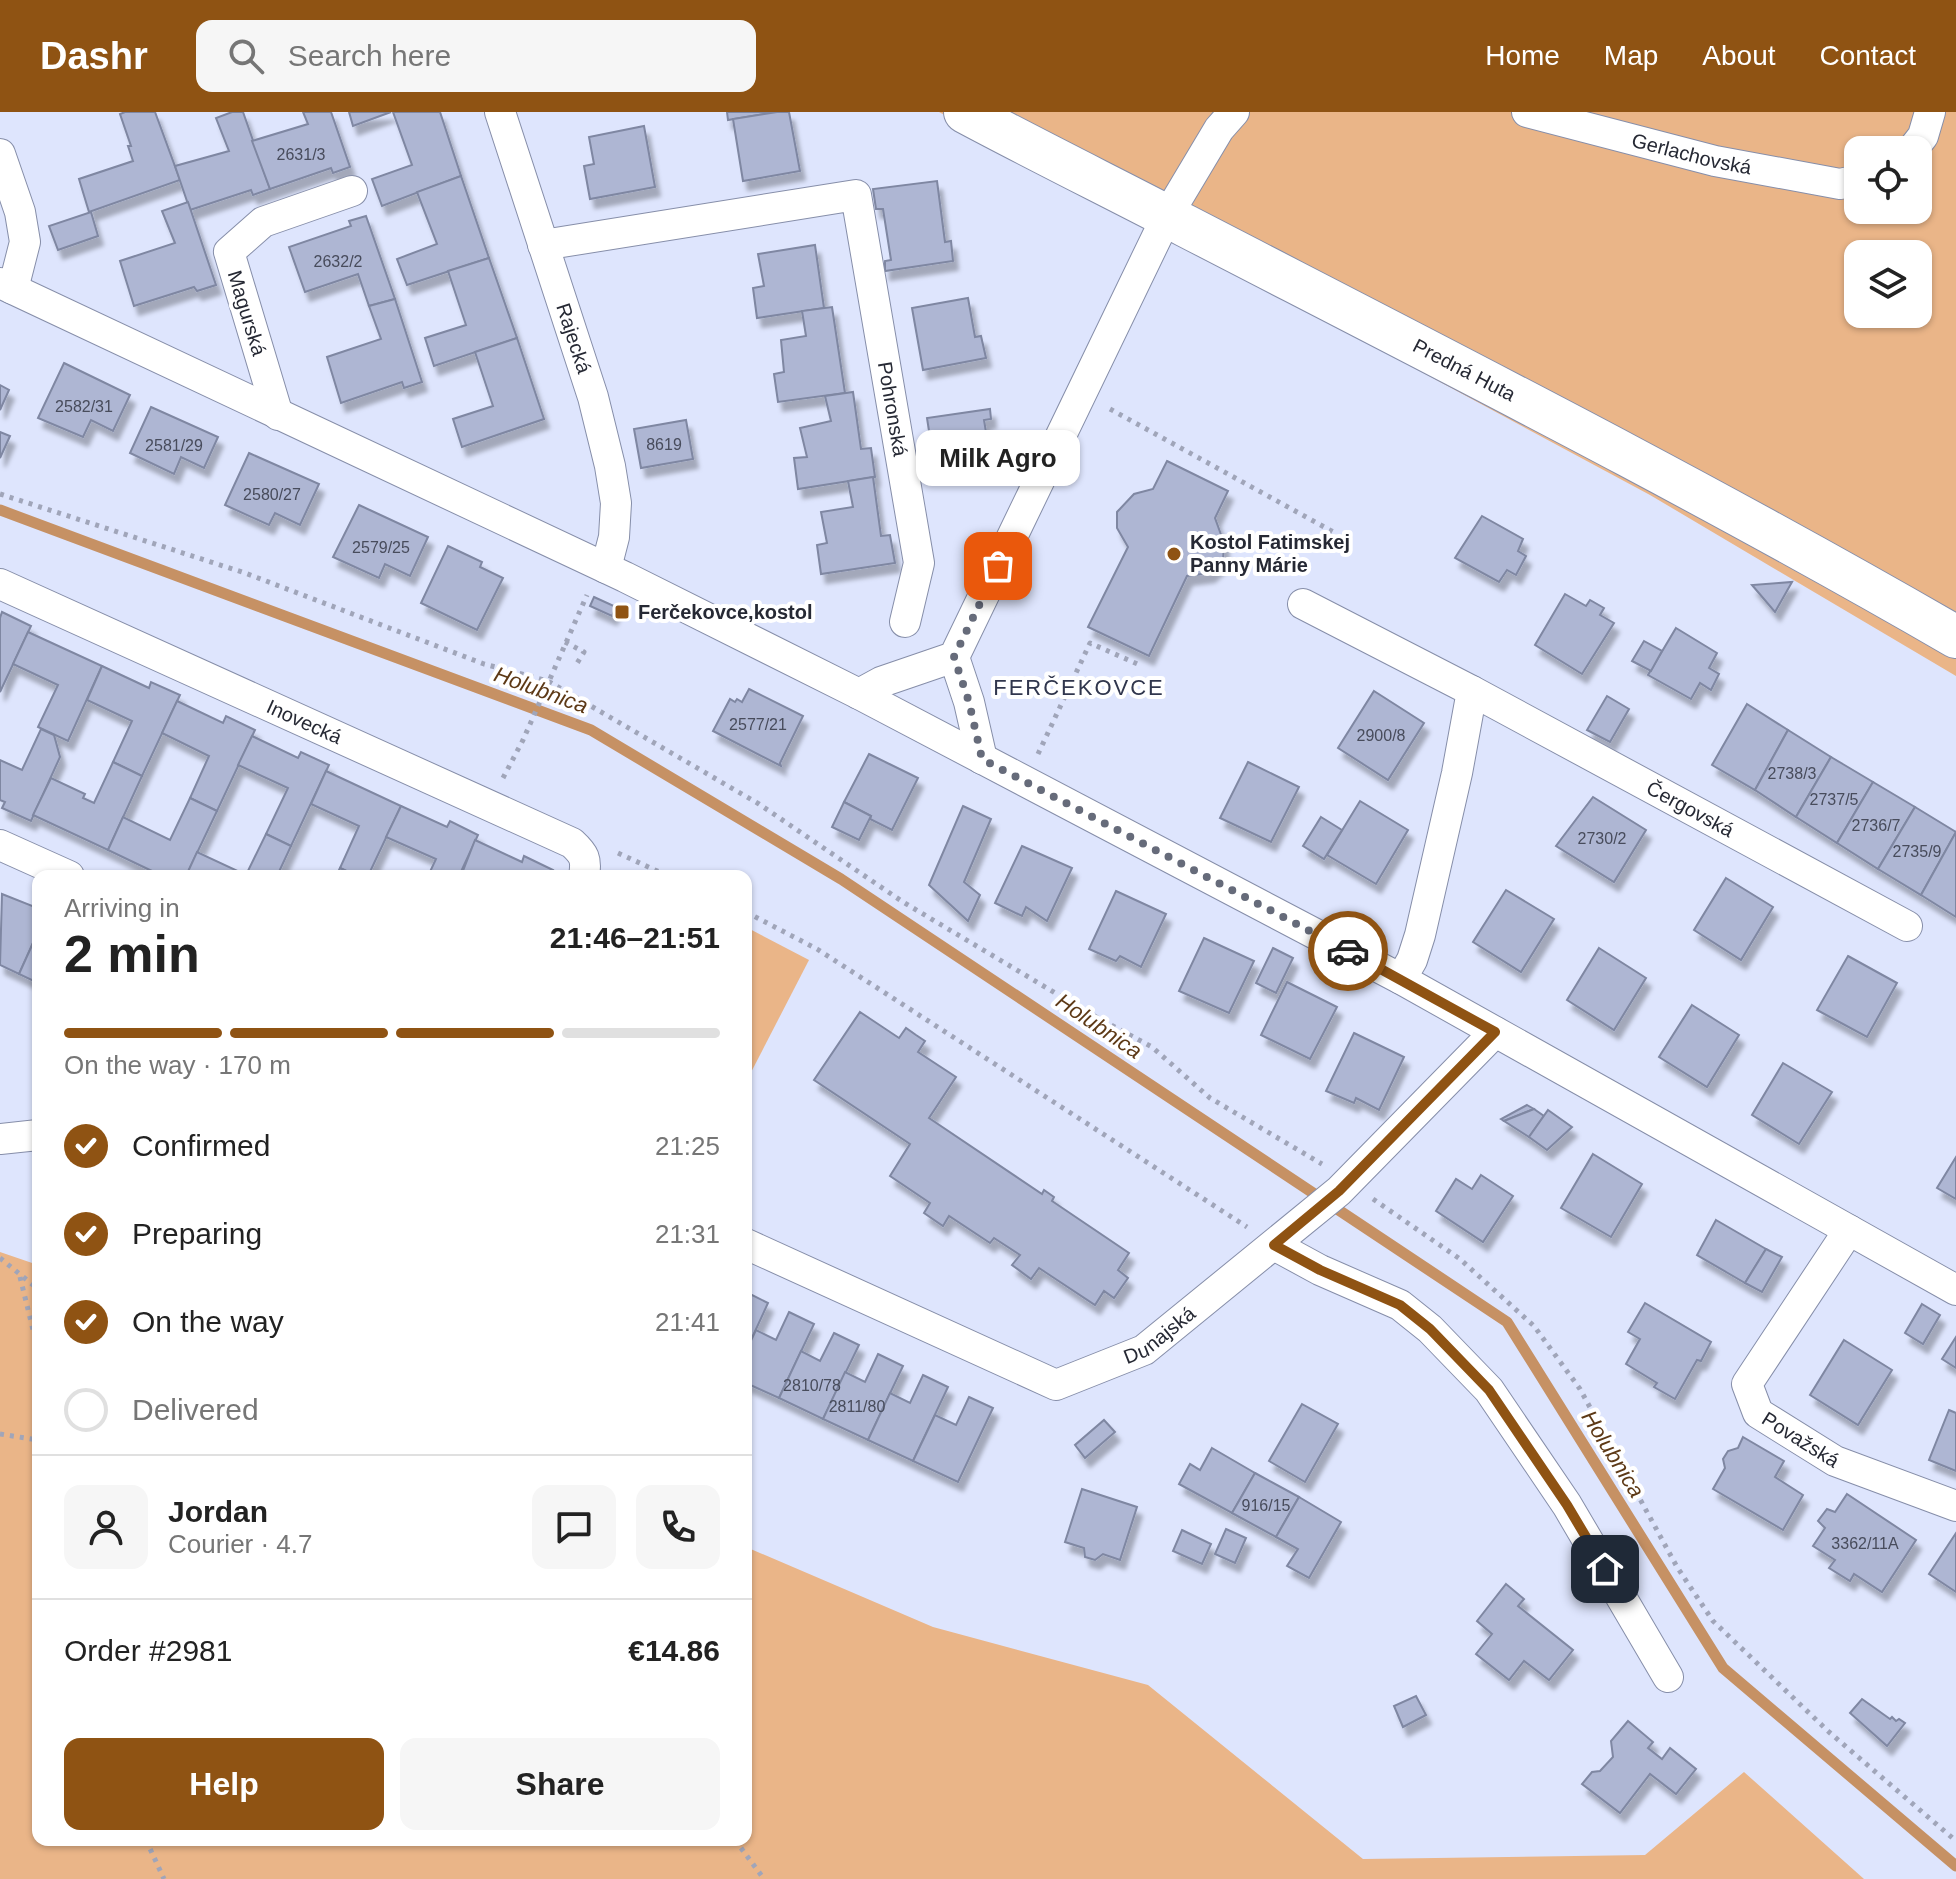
<!DOCTYPE html>
<meta charset="utf-8">
<style>
:root{--surface:#fff;--page:#f6f6f6;--text:#222;--muted:#767676;--line:#e0e0e0;--accent:#8f5313}
body{margin:0;font-family:Arial,sans-serif;background:var(--page);color:var(--text);height:100vh;display:flex;flex-direction:column;font-size:30px;white-space:nowrap}
*{box-sizing:border-box;margin:0}
p{font-size:26px;color:var(--muted)}
.icon{flex:none;width:44px;height:44px;fill:none;stroke:currentColor;stroke-width:2;stroke-linecap:round;stroke-linejoin:round}
.map{position:relative;flex:1;overflow:hidden}
.sheet{position:absolute;left:32px;top:758px;width:720px;height:976px;display:flex;flex-direction:column;background:var(--surface);border-radius:16px;box-shadow:0 2px 6px #0004}
.sheet>*{flex:none}
.buttons{position:absolute;left:1844px;top:24px;display:grid;gap:16px}
.buttons a{display:grid;place-items:center;width:88px;height:88px;border-radius:16px;background:var(--surface);box-shadow:0 2px 6px #0004;font-size:40px}
.pin{position:absolute;display:grid;place-items:center;width:68px;height:68px;color:#fff;margin:-34px;border-radius:16px;box-shadow:0 4px 12px #0006}
.courier{position:absolute;display:grid;place-items:center;width:80px;height:80px;margin:-40px;border:6px solid #8f5313;border-radius:50%;background:#fff;color:#222;box-shadow:0 2px 10px #0007}
.bubble{position:absolute;height:56px;border-radius:16px;background:var(--surface);box-shadow:0 2px 6px #0004;font-size:26px;font-weight:800;line-height:56px;text-align:center}
.headline em{font-style:normal;font-weight:800}
.headline div{display:flex;flex-direction:column-reverse}
.headline{display:flex;align-items:center;justify-content:space-between;height:136px;padding:0 32px}
h1{font-size:52px;font-weight:800;line-height:60px}
.bar{display:grid;grid-template-columns:repeat(4,1fr);gap:12px 8px;align-content:center;height:96px;padding:0 32px}
.bar i{height:10px;border-radius:6px;background:var(--line)}
.bar .selected{background:var(--accent)}
.bar p{grid-column:span 4}
.line{display:flex;align-items:center;gap:20px;padding:0 32px;border-top:2px solid var(--line)}
.line div{flex:1}
.round{display:grid;place-items:center;flex:none;width:84px;height:84px;border-radius:16px;background:var(--page)}
ol{padding:0 32px;list-style:none}
li{display:flex;align-items:center;gap:24px;height:88px}
li p{margin-inline-start:auto}
li .icon{padding:8px;border-radius:50%;background:var(--accent);color:#fff;stroke-width:4}
li:last-child{color:var(--muted)}
li i{width:44px;height:44px;border:4px solid var(--line);border-radius:50%}
.action{display:flex;gap:16px;margin-top:auto;padding:16px 32px}
.action a{flex:1;height:92px;border-radius:16px;background:var(--accent);color:#fff;font-size:32px;font-weight:800;line-height:92px;text-align:center}
.action a+a{background:var(--page);color:var(--text)}
header{display:flex;align-items:center;gap:48px;box-sizing:border-box;height:112px;padding:0 40px;background:var(--accent);color:#fff}
header strong{font-size:38px}
nav{display:flex;gap:44px;margin-inline-start:auto;font-size:28px}
.search{width:560px;height:72px;background:var(--page);display:flex;align-items:center;gap:20px;box-sizing:border-box;padding:0 28px;border-radius:16px;color:var(--muted);font-size:30px}
.map>svg:first-child{display:block}
.green{fill:#eab588;fill-rule:evenodd}
.lines{fill:none;stroke-linecap:round;stroke-linejoin:round}
.stream{stroke:#c69164;stroke-width:11}
.building{fill:#aeb6d3;stroke:#7f87a2;stroke-width:2;filter:url(#shadow)}
.street-casing{stroke:#868ea9;stroke-width:32}
.secondary-casing{stroke:#868ea9;stroke-width:44}
.path{stroke:#a0a5b9;stroke-width:5;stroke-dasharray:4 6;stroke-linecap:butt}
.street{stroke:#fff;stroke-width:30}
.secondary{stroke:#fff;stroke-width:42}
.done{stroke:#666b7a;stroke-width:8;stroke-dasharray:0 14.4}
.route{stroke:#8f5313;stroke-width:10}
.poi-dot{fill:#8f5313;stroke:#fff;stroke-width:3}
.labels{text-anchor:middle;dominant-baseline:central;stroke-width:8;stroke-linejoin:round;paint-order:stroke}
.number-label{font-size:16px;fill:#484c5c}
.street-label{font-size:20px;fill:#262934;stroke:#fff}
.poi-label{font-size:20px;font-weight:bold;fill:#262934;stroke:#fff;text-anchor:start}
.neighbourhood-label{font-size:22px;letter-spacing:2px;fill:#30364d;stroke:#fff}
.water-label{font-size:22px;font-style:italic;fill:#5d3916;stroke:#fff}
</style>
<header>
<strong>Dashr</strong>
<div class="search"><svg class="icon" aria-label="search" viewBox="0 0 24 24"><circle cx="10" cy="10" r="6"/><path d="M15 15l6 6"/></svg>Search here</div>
<nav><a>Home</a><a>Map</a><a>About</a><a>Contact</a></nav>
</header>
<div class="map">
<svg width="1956" height="1767" viewBox="0 0 1956 1767">
<defs>
<filter id="shadow"><feDropShadow dx="5" dy="9" stdDeviation="2" flood-color="#0004"/></filter>
</defs>
<rect width="100%" height="100%" fill="#dee5fd"/>
<g class="green">
<path d="M939 0H1956V564L1650 383ZM1858 38H1918V98H1858ZM1858 142H1918V202H1858Z"/>
<polygon points="746,815 809,848 746,970"/>
<polygon points="0,1140 38,1153 38,1728 746,1728 746,1435 933,1515 1148,1573 1363,1747 1645,1743 1744,1660 1864,1767 0,1767"/>
</g>
<g class="lines">
<polyline class="stream" points="0,398 591,618 841,767 1507,1210 1723,1556 1956,1754"/>
</g>
<g class="building">
<polygon points="125,0 155,0 180,68 89,100 79,67 133,49 128,34 131,34 120,2"/>
<polygon points="232,0 243,0 270,77 253,83 251,78 190,98 175,54 229,39 216,6"/>
<polygon points="303,0 331,0 350,55 333,61 331,56 270,77 252,29 308,12"/>
<polygon points="349,0 391,0 353,14"/>
<polygon points="393,0 440,0 461,64 382,94 372,67 412,53"/>
<polygon points="727,0 777,0 728,8"/>
<polygon points="777,0 789,0 800,59 743,69 733,7"/>
<polygon points="644,14 655,75 590,87 584,54 594,52 589,25"/>
<polygon points="461,64 489,146 407,173 397,147 437,132 417,80"/>
<polygon points="937,69 945,130 951,129 953,149 885,159 885,149 891,148 883,97 876,97 873,77"/>
<polygon points="188,90 216,173 197,179 194,175 134,194 120,149 175,131 162,99"/>
<polygon points="91,100 98,124 58,138 49,114"/>
<polygon points="366,104 395,187 369,194 358,162 305,180 289,135 351,114 349,109"/>
<polygon points="815,133 824,196 757,206 753,176 764,174 758,142"/>
<polygon points="489,146 517,226 434,254 425,226 466,213 448,159"/>
<polygon points="968,186 975,225 981,224 986,246 923,258 912,196"/>
<polygon points="395,187 422,270 404,276 402,270 341,291 327,245 381,227 369,194"/>
<polygon points="832,195 845,281 778,290 774,262 784,260 781,228 806,224 802,199"/>
<polygon points="517,226 544,307 462,335 453,307 493,294 475,240"/>
<polygon points="64,251 130,283 113,319 91,308 83,325 38,306"/>
<polygon points="0,273 9,278 0,298"/>
<polygon points="853,280 861,337 871,336 875,365 798,377 794,346 807,345 800,316 831,309 825,284"/>
<polygon points="151,295 218,325 204,356 181,345 174,362 130,341"/>
<polygon points="990,297 991,307 984,308 986,320 992,319 995,336 988,337 990,350 935,358 927,306"/>
<polygon points="686,308 693,347 641,356 634,317"/>
<polygon points="0,320 10,324 0,346"/>
<polygon points="249,341 319,372 300,413 275,401 269,413 225,393"/>
<polygon points="1167,349 1228,379 1215,406 1224,431 1223,449 1210,461 1187,464 1149,544 1088,515 1128,435 1117,416 1117,400 1134,382 1153,377"/>
<polygon points="873,365 881,424 890,423 895,451 821,462 817,433 827,431 821,400 853,395 848,369"/>
<polygon points="359,393 428,425 410,464 385,452 379,466 333,445"/>
<polygon points="1482,404 1523,427 1518,439 1526,444 1516,463 1507,458 1499,470 1455,446"/>
<polygon points="448,434 482,450 480,455 503,466 477,518 421,491"/>
<polygon points="1792,470 1775,500 1752,473"/>
<polygon points="1565,482 1586,494 1590,488 1604,496 1600,503 1614,511 1582,562 1535,533"/>
<polygon points="594,485 616,495 612,504 590,494"/>
<polygon points="2,500 31,514 0,580 0,506"/>
<polygon points="1676,516 1717,541 1709,556 1719,562 1711,578 1700,571 1691,587 1648,563"/>
<polygon points="28,520 102,554 68,629 38,615 58,573 13,552"/>
<polygon points="1644,529 1662,539 1651,559 1632,549"/>
<polygon points="102,554 149,576 151,570 180,583 142,664 113,650 132,609 87,588"/>
<polygon points="749,577 803,604 780,651 781,654 713,619 730,587 735,590 737,587 742,590"/>
<polygon points="1374,579 1424,611 1388,668 1338,636"/>
<polygon points="1607,584 1629,597 1610,630 1587,618"/>
<polygon points="177,589 223,611 226,604 255,618 217,699 190,686 209,644 162,621"/>
<polygon points="1747,592 1788,618 1755,678 1712,653"/>
<polygon points="41,617 54,623 60,645 31,709 2,696 5,690 0,688 0,648 22,658"/>
<polygon points="1788,618 1831,645 1796,705 1755,678"/>
<polygon points="252,624 298,646 301,640 329,653 291,734 266,722 288,676 238,653"/>
<polygon points="869,642 918,666 892,718 870,707 871,704 844,690"/>
<polygon points="1831,645 1873,670 1837,731 1796,705"/>
<polygon points="113,650 142,664 108,738 33,703 51,666 85,682 83,686 94,691"/>
<polygon points="1248,650 1299,675 1271,730 1220,706"/>
<polygon points="326,659 401,694 368,764 357,764 340,756 359,714 311,692"/>
<polygon points="1873,670 1915,695 1878,757 1837,731"/>
<polygon points="1593,685 1646,718 1614,770 1556,734"/>
<polygon points="190,686 217,699 186,764 151,764 154,760 108,738 123,705 170,728"/>
<polygon points="1360,689 1408,718 1376,772 1327,743"/>
<polygon points="844,690 871,704 859,728 832,715"/>
<polygon points="401,694 447,715 450,709 478,723 459,764 428,764 436,747 386,725"/>
<polygon points="963,694 991,707 964,770 980,783 968,809 929,773"/>
<polygon points="1915,695 1956,720 1921,783 1878,757"/>
<polygon points="1321,705 1342,718 1324,747 1303,734"/>
<polygon points="1956,720 1956,805 1921,783"/>
<polygon points="266,722 291,734 277,764 186,764 197,740 246,763"/>
<polygon points="475,728 522,750 524,744 553,758 550,764 461,764"/>
<polygon points="1022,734 1072,756 1047,809 1026,795 1022,804 995,791"/>
<polygon points="340,756 357,764 336,764"/>
<polygon points="1726,766 1773,795 1741,848 1694,818"/>
<polygon points="1506,778 1554,807 1521,860 1473,830"/>
<polygon points="1116,779 1166,802 1141,855 1120,844 1116,849 1089,837"/>
<polygon points="2,782 35,795 34,799 38,802 38,820 19,862 0,853"/>
<polygon points="38,820 38,871 19,862"/>
<polygon points="1204,826 1254,849 1229,901 1179,879"/>
<polygon points="1273,836 1293,846 1276,881 1256,871"/>
<polygon points="1599,836 1646,866 1614,918 1567,888"/>
<polygon points="1848,844 1897,871 1867,925 1817,898"/>
<polygon points="1287,870 1337,895 1310,947 1261,923"/>
<polygon points="1692,893 1739,923 1707,975 1659,945"/>
<polygon points="860,900 899,926 906,916 916,923 925,929 918,940 956,965 929,1006 1042,1082 1044,1078 1054,1085 1052,1089 1129,1141 1118,1158 1128,1166 1114,1186 1104,1179 1095,1193 1039,1156 1031,1167 1012,1153 1020,1143 994,1126 990,1131 949,1104 943,1114 924,1101 930,1091 890,1064 910,1032 814,968"/>
<polygon points="1354,921 1404,945 1379,998 1356,986 1354,991 1326,979"/>
<polygon points="1783,951 1832,980 1799,1032 1752,1003"/>
<polygon points="1527,993 1534,997 1504,1009 1501,1007"/>
<polygon points="1534,997 1544,1004 1529,1025 1504,1009"/>
<polygon points="1548,998 1572,1015 1547,1038 1529,1025"/>
<polygon points="1593,1042 1642,1072 1611,1125 1561,1096"/>
<polygon points="1956,1045 1956,1087 1937,1076"/>
<polygon points="1481,1063 1513,1084 1483,1130 1436,1099 1456,1067 1472,1077"/>
<polygon points="1716,1108 1766,1137 1745,1171 1697,1143"/>
<polygon points="1766,1137 1782,1145 1762,1180 1745,1171"/>
<polygon points="746,1180 768,1191 746,1239"/>
<polygon points="1645,1191 1711,1230 1701,1249 1697,1248 1675,1287 1654,1275 1657,1271 1626,1252 1640,1227 1628,1220"/>
<polygon points="1922,1192 1940,1203 1923,1232 1905,1221"/>
<polygon points="789,1200 814,1212 779,1286 746,1271 746,1239 756,1218 776,1228"/>
<polygon points="834,1221 859,1233 823,1307 779,1286 801,1239 820,1249"/>
<polygon points="1956,1225 1956,1256 1942,1247"/>
<polygon points="1844,1228 1892,1258 1858,1313 1810,1283"/>
<polygon points="878,1242 903,1254 868,1328 823,1307 845,1260 865,1270"/>
<polygon points="923,1263 948,1275 913,1349 868,1328 890,1281 910,1291"/>
<polygon points="969,1285 993,1296 958,1370 913,1349 935,1303 956,1313"/>
<polygon points="1302,1292 1338,1312 1305,1370 1269,1349"/>
<polygon points="1949,1298 1956,1301 1956,1359 1929,1348"/>
<polygon points="1104,1308 1115,1320 1085,1346 1075,1333"/>
<polygon points="1743,1325 1784,1349 1775,1365 1803,1383 1783,1418 1713,1377 1725,1356 1723,1347 1728,1339 1738,1336"/>
<polygon points="1212,1336 1255,1361 1232,1401 1179,1372 1190,1352 1200,1358"/>
<polygon points="1255,1361 1299,1385 1276,1425 1232,1401"/>
<polygon points="1082,1377 1137,1395 1120,1448 1103,1442 1095,1448 1085,1445 1084,1436 1065,1430"/>
<polygon points="1847,1382 1916,1428 1882,1480 1854,1462 1850,1469 1829,1456 1835,1448 1813,1434 1825,1416 1818,1409 1827,1397 1835,1400"/>
<polygon points="1299,1385 1341,1410 1309,1466 1287,1454 1298,1437 1276,1425"/>
<polygon points="1226,1417 1246,1426 1235,1451 1215,1442"/>
<polygon points="1182,1418 1211,1432 1202,1452 1173,1439"/>
<polygon points="1956,1421 1956,1480 1929,1462"/>
<polygon points="1506,1472 1524,1487 1518,1494 1573,1538 1549,1568 1524,1549 1509,1568 1476,1542 1492,1522 1477,1509"/>
<polygon points="1416,1584 1426,1603 1403,1615 1394,1594"/>
<polygon points="1862,1587 1890,1607 1892,1605 1896,1609 1899,1607 1905,1611 1887,1634 1850,1601"/>
<polygon points="1628,1609 1653,1630 1648,1636 1662,1647 1670,1636 1696,1657 1676,1682 1650,1662 1620,1701 1582,1672 1592,1660 1600,1659 1613,1645 1611,1629"/>
</g>
<g class="lines">
<g class="street-casing">
<g id="street">
<path id="s1" d="M500 0 593 285 610 354 616 391 614 425 606 456"/>
<path id="s2" d="M1527 0 1715 49 1840 72 1858 68"/>
<polyline points="1912,38 1923,24 1930,0"/>
<polyline points="0,42 20,100 25,130 13,177"/>
<path id="s3" d="M543 133 856 83 919 451 905 510"/>
<polyline points="0,171 625,465 859,582 1401,867 1956,1178"/>
<polyline points="278,303 229,140 263,110 352,79"/>
<path id="s4" d="M0 472 572 731C584 742 587 747 584 764"/>
<polyline points="1303,492 1472,579 1457,661 1420,823 1412,848 1401,867"/>
<polyline points="954,545 969,590 982,647"/>
<path id="s5" d="M1472 579 1907 814"/>
<polyline points="859,582 881,570 954,545 1167,104 1219,17 1234,0"/>
<polyline points="0,733 69,764"/>
<polyline points="0,1027 38,1023"/>
<path id="s6" d="M1849 1118 1747 1272 1758 1301 1835 1349 1956 1394"/>
<path id="s7" d="M746 1132 1056 1273 1144 1238 1339 1079 1495 920"/>
<polyline points="1274,1133 1320,1158 1400,1193 1430,1217 1489,1278 1567,1393 1668,1565"/>
</g>
</g>
<g class="secondary-casing">
<g id="secondary">
<path id="s8" d="M965 0C1038 39 1113 76 1186 114 1445 248 1704 379 1956 525"/>
</g>
</g>
<g class="path">
<polyline points="1110,297 1337,422"/>
<polyline points="0,382 245,461 484,552 548,569 759,692 903,790 1087,900 1152,935 1210,986 1322,1052"/>
<polyline points="565,530 584,540 576,553"/>
<polyline points="1038,642 1090,531 1142,554"/>
<polyline points="503,666 523,628 587,483"/>
<polyline points="618,741 668,764"/>
<polyline points="746,800 817,837 1247,1115"/>
<polyline points="1373,1087 1460,1147 1534,1214 1580,1277 1677,1455 1713,1509 1829,1620 1956,1729"/>
<polyline points="0,1146 38,1177"/>
<polyline points="20,1165 38,1238"/>
<polyline points="0,1322 38,1328"/>
<polyline points="146,1728 164,1767"/>
<polyline points="735,1728 764,1767"/>
</g>
<use href="#street" class="street"/>
<use href="#secondary" class="secondary"/>
</g>
<g class="lines">
<polyline class="done" points="998,454 954,545 969,590 982,647 1348,839"/>
<polyline class="route" points="1348,839 1495,920 1339,1079 1274,1133 1320,1158 1400,1193 1430,1217 1489,1278 1567,1393 1605,1457"/>
</g>
<g class="poi-dot">
<circle cx="1174" cy="442" r="8"/>
<rect x="614" y="492" width="16" height="16" rx="4"/>
</g>
<g class="labels">
<g class="number-label">
<text x="301" y="42">2631/3</text>
<text x="338" y="149">2632/2</text>
<text x="84" y="294">2582/31</text>
<text x="664" y="332">8619</text>
<text x="174" y="333">2581/29</text>
<text x="272" y="382">2580/27</text>
<text x="381" y="435">2579/25</text>
<text x="758" y="612">2577/21</text>
<text x="1381" y="623">2900/8</text>
<text x="1792" y="661">2738/3</text>
<text x="1834" y="687">2737/5</text>
<text x="1876" y="713">2736/7</text>
<text x="1602" y="726">2730/2</text>
<text x="1917" y="739">2735/9</text>
<text x="812" y="1273">2810/78</text>
<text x="857" y="1294">2811/80</text>
<text x="1266" y="1393">916/15</text>
<text x="1865" y="1431">3362/11A</text>
</g>
<g class="street-label">
<text stroke="none"><textPath href="#s2" startOffset="170">Gerlachovská</textPath></text>
<text transform="translate(247 201) rotate(73)">Magurská</text>
<text stroke="none"><textPath href="#s1" startOffset="238">Rajecká</textPath></text>
<text stroke="none"><textPath href="#s8" startOffset="562">Predná Huta</textPath></text>
<text stroke="none"><textPath href="#s3" startOffset="534">Pohronská</textPath></text>
<text stroke="none"><textPath href="#s4" startOffset="334">Inovecká</textPath></text>
<text stroke="none"><textPath href="#s5" startOffset="248">Čergovská</textPath></text>
<text stroke="none"><textPath href="#s7" startOffset="456">Dunajská</textPath></text>
<text stroke="none"><textPath href="#s6" startOffset="266">Považská</textPath></text>
</g>
<g class="poi-label">
<text x="1190" y="430">Kostol Fatimskej<tspan x="1190" dy="23">Panny Márie</tspan></text>
<text x="638" y="500">Ferčekovce,kostol</text>
</g>
<g class="neighbourhood-label">
<text x="1079" y="575">FERČEKOVCE</text>
</g>
<g class="water-label">
<text transform="translate(541 578) rotate(20)">Holubnica</text>
<text transform="translate(1099 914) rotate(34)">Holubnica</text>
<text transform="translate(1613 1342) rotate(58)">Holubnica</text>
</g>
</g>
</svg>
<div class="buttons">
<a><svg class="icon" aria-label="locate" viewBox="0 0 24 24"><circle cx="12" cy="12" r="6"/><path d="M12 2v4M12 18v4M2 12h4M18 12h4"/></svg></a>
<a><svg class="icon" aria-label="layers" viewBox="0 0 24 24"><path d="M12 4l9 5-9 5-9-5zM3 14l9 5 9-5"/></svg></a>
</div>
<div class="pin" style="left:998px;top:454px;background:#ea580c"><svg class="icon" aria-label="bag" viewBox="0 0 24 24"><path d="M5 8h14l-1 12H6zM9 8a3 3 0 0 1 6 0"/></svg></div>
<div class="pin" style="left:1605px;top:1457px;background:#1f2937"><svg class="icon" aria-label="home" viewBox="0 0 24 24"><path d="M3 11l9-7 9 7M6 9v11h12V9"/></svg></div>
<div class="courier" style="left:1348px;top:839px"><svg class="icon" aria-label="car" viewBox="0 0 24 24"><path d="M5 17H2v-5l4-1 3-4h7l3 4 3 1v5h-3M9 17h6M6 11h13"/><circle cx="7" cy="17" r="2"/><circle cx="17" cy="17" r="2"/></svg></div>
<div class="bubble" style="left:916px;top:318px;width:164px">Milk Agro</div>
<section class="sheet">
<div class="headline"><div><h1>2 min</h1><p>Arriving in</p></div><em>21:46–21:51</em></div>
<div class="bar"><i class="selected"></i><i class="selected"></i><i class="selected"></i><i></i><p>On the way · 170 m</p></div>
<ol>
<li><svg class="icon" aria-label="check" viewBox="0 0 24 24"><path d="M5 12l5 5 9-10"/></svg>Confirmed<p>21:25</p></li>
<li><svg class="icon" aria-label="check" viewBox="0 0 24 24"><path d="M5 12l5 5 9-10"/></svg>Preparing<p>21:31</p></li>
<li><svg class="icon" aria-label="check" viewBox="0 0 24 24"><path d="M5 12l5 5 9-10"/></svg>On the way<p>21:41</p></li>
<li><i></i>Delivered</li>
</ol>
<div class="line" style="height:144px"><a class="round"><svg class="icon" aria-label="person" viewBox="0 0 24 24"><circle cx="12" cy="8" r="4"/><path d="M4 21q1-7 8-7t8 7"/></svg></a><div><b>Jordan</b><p>Courier · 4.7</p></div><a class="round"><svg class="icon" aria-label="chat" viewBox="0 0 24 24"><path d="M4 5h16v11H9l-5 4z"/></svg></a><a class="round"><svg class="icon" aria-label="phone" viewBox="0 0 24 24"><path d="M5 4h4l2 5-3 2q2 4 5 5l2-3 5 2v4C11 20 4 13 5 4z"/></svg></a></div>
<div class="line" style="height:104px"><div>Order #2981</div><b>€14.86</b></div>
<div class="action"><a>Help</a><a>Share</a></div>
</section>
</div>
